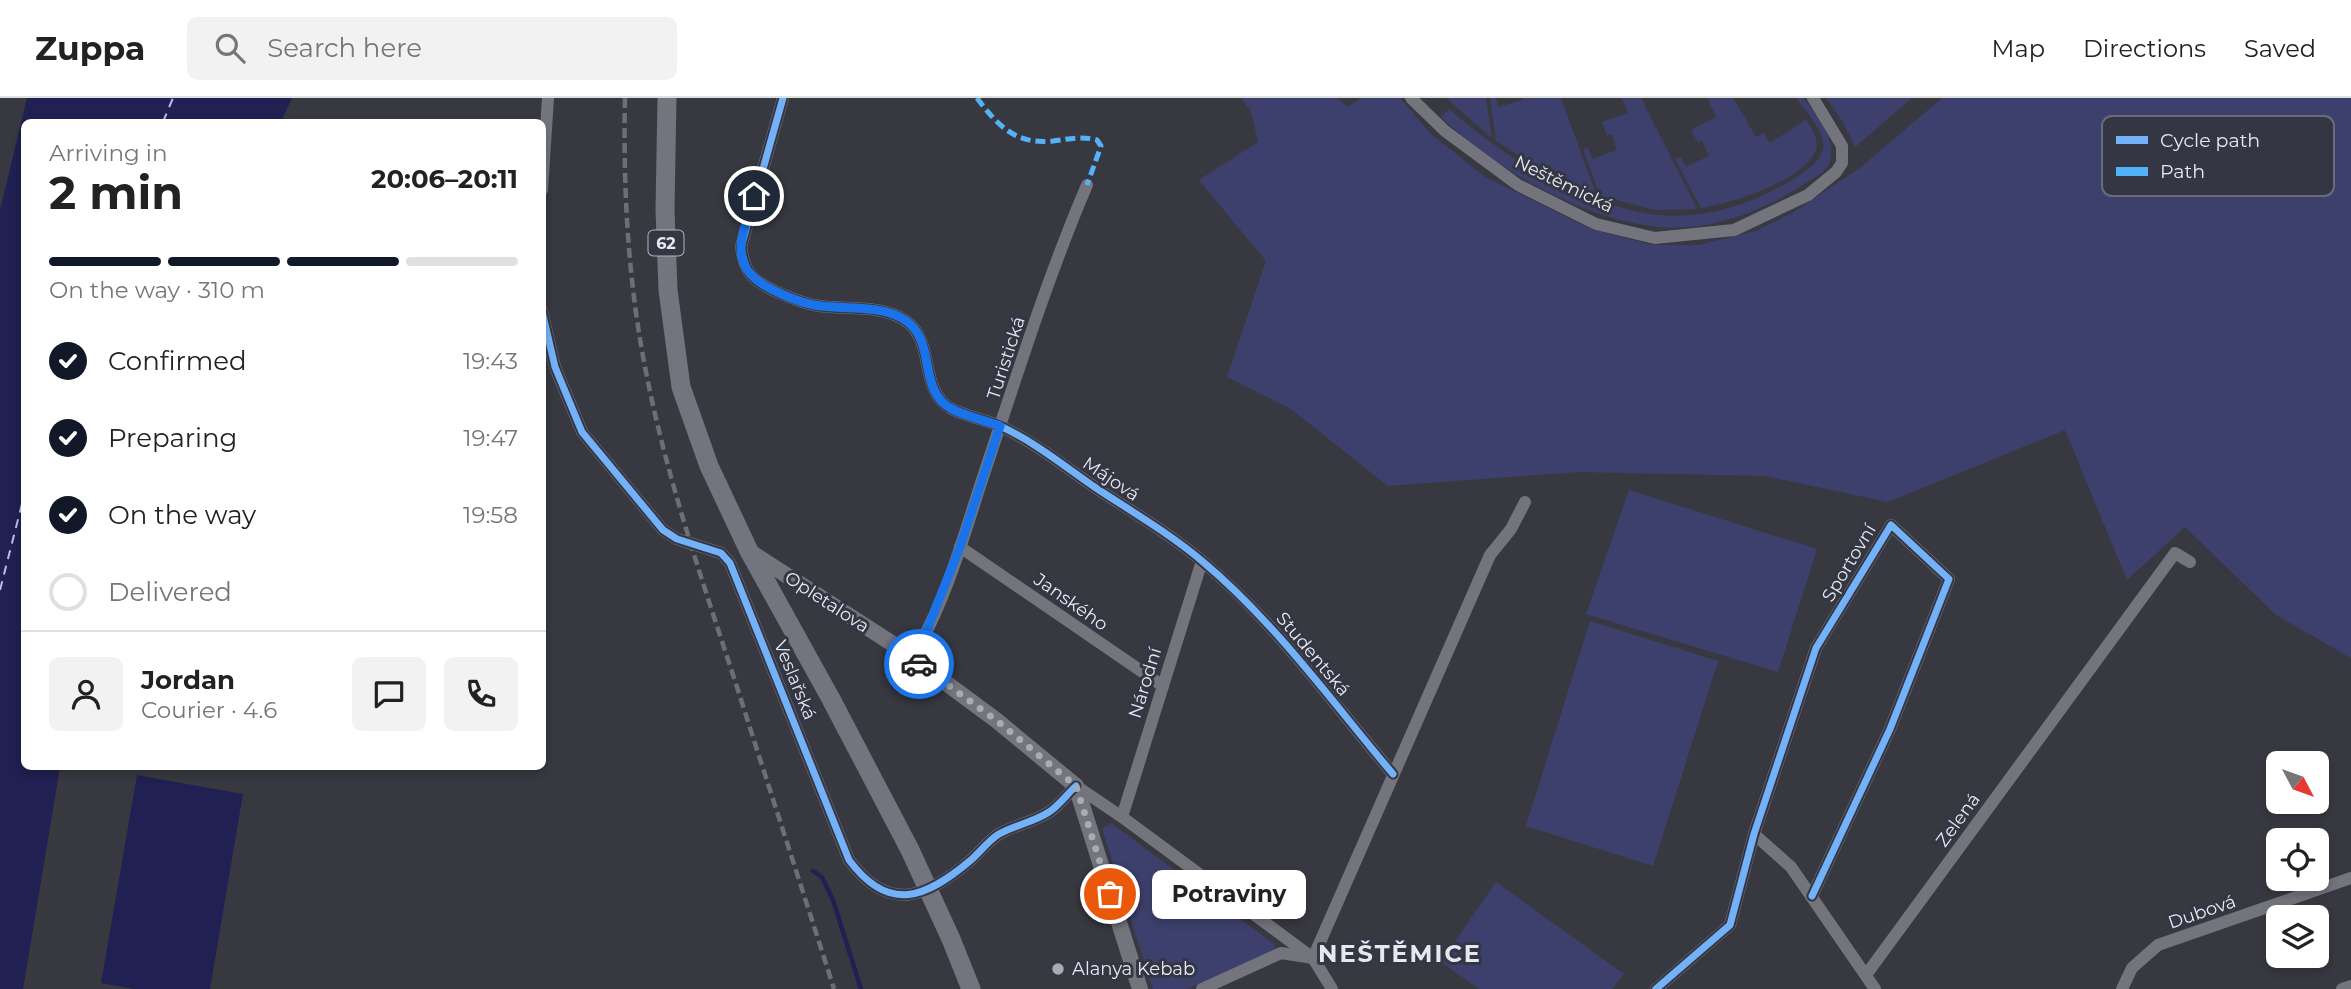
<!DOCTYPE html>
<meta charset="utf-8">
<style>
:root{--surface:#fff;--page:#f2f2f2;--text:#222;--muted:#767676;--line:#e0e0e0;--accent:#111827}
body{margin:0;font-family:Montserrat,sans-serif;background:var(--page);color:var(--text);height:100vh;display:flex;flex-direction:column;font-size:26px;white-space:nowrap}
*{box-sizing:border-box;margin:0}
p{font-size:23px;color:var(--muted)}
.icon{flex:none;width:38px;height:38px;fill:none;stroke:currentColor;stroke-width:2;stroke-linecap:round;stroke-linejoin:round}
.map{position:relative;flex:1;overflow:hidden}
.panel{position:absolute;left:21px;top:21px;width:525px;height:651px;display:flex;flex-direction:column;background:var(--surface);border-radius:10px;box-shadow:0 4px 10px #0003}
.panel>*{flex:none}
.needle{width:46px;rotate:131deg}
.buttons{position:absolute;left:2266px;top:653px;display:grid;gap:14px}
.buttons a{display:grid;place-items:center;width:63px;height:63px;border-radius:10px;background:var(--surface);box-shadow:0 4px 10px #0003;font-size:35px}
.pin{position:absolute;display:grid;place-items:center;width:60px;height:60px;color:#fff;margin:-30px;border:4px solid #fff;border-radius:50%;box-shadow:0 2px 7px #0007}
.courier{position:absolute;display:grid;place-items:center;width:70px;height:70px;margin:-35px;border:5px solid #1a73e8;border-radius:50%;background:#fff;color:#222;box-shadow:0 2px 9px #0007}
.bubble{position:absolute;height:49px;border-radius:10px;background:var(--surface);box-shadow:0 4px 10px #0003;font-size:23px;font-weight:700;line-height:49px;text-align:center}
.head em{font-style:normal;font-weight:700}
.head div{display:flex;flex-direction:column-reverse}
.head{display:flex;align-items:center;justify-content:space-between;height:119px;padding:0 28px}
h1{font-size:46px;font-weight:700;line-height:52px}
.bar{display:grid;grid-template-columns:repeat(4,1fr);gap:10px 7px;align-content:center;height:84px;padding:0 28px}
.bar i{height:9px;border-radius:5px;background:var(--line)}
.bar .on{background:var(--accent)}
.bar p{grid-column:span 4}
.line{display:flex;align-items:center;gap:18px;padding:0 28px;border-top:2px solid var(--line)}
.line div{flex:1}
.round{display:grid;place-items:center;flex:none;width:74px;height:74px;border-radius:10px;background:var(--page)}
ol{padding:0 28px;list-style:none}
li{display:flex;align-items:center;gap:21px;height:77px}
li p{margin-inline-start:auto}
li .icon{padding:7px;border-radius:50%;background:var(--accent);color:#fff;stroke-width:4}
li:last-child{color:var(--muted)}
li i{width:38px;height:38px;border:4px solid var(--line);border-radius:50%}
header{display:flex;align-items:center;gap:42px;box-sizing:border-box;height:98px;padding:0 35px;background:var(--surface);border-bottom:2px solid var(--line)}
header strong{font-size:33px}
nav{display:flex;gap:38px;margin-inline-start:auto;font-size:24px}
.search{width:490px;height:63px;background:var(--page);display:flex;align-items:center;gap:18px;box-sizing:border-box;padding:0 24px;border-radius:10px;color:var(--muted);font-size:26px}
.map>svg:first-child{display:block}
.green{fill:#3d406c}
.water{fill:#202052}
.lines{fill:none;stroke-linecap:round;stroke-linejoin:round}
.stream{stroke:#202052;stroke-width:4.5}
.ferry{stroke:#b6bdf3;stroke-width:2;stroke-dasharray:9 7;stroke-linecap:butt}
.minor{stroke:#73747c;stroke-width:12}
.tertiary{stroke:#73747c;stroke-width:16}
.primary{stroke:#73747e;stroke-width:19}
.rail{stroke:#6d6f76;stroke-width:4.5;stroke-dasharray:10 5;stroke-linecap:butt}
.primary-bridge{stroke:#73747e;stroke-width:19}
.quiet{stroke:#52b3f8;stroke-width:5;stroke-dasharray:10 5;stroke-linecap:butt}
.cycleway-casing{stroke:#343644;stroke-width:11}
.cycleway{stroke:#73b2f8;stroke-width:7}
.done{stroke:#a9abb2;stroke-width:7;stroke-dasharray:0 12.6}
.route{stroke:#1a73e8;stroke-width:9}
.poi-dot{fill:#a9abb2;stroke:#343644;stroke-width:2.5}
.labels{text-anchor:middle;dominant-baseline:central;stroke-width:6;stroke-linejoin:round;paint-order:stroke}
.shield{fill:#343644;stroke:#b1b3bc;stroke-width:2}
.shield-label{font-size:16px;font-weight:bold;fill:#e6e8f0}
.street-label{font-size:18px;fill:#e6e8f0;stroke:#343644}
.poi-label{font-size:18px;fill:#e6e8f0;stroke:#343644;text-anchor:start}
.district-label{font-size:24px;font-weight:bold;letter-spacing:2px;fill:#e6e8f0;stroke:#343644}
.key{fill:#343644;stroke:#696b78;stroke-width:2}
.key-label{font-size:19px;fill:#e6e8f0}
</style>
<header>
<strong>Zuppa</strong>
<div class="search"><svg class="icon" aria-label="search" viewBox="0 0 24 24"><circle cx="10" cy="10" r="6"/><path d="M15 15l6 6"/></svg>Search here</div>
<nav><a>Map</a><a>Directions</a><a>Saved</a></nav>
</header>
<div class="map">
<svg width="2351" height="891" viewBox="0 0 2351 891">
<rect width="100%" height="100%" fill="#383940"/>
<g class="green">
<polygon points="1241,0 1337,0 1348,9 1361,0 1400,0 1431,36 1485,79 1593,132 1653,147 1699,147 1756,133 1794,114 1861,69 1942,0 2351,0 2351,560 2276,517 2185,429 2127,482 2065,332 1888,404 1765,378 1578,374 1388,388 1291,311 1227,279 1266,163 1199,82 1258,44 1251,13"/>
<polygon points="1446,0 1486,0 1492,40"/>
<polygon points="1490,0 1496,0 1498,9 1523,2 1523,0 1561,0 1596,96 1543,73 1496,43"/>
<polygon points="1622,0 1641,0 1697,111 1656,112 1600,98 1583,51 1588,50 1592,61 1617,52 1612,36 1607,38 1602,24 1628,15"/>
<path d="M1707 0H1733L1756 39 1764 35 1770 45 1806 22C1812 31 1819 41 1816 52 1805 82 1730 106 1701 110L1675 61 1681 59 1686 69 1709 58 1702 43 1698 45 1691 32 1716 19Z"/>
<path d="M1796 0H1803C1817 18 1839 42 1829 66 1825 75 1812 81 1804 86 1761 114 1710 134 1658 129 1582 121 1496 72 1441 19L1449 11C1503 58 1564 96 1635 113 1691 127 1751 109 1798 78 1807 72 1820 64 1823 51 1826 34 1805 13 1796 0Z"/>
<polygon points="1826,0 1912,0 1855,49 1843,24"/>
<polygon points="1629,392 1817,451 1778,574 1586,516"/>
<polygon points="1590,523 1718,563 1653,768 1526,728"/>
<polygon points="1111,725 1274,846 1275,852 1187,891 1153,891 1102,731"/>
<polygon points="1496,784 1624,876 1612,891 1479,891 1441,864"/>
</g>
<g class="water">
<polygon points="27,0 292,0 281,24 24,24 24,668 60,669 23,891 0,891 0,112"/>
<polygon points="137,677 243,696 210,891 134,891 101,885"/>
</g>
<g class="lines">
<polyline class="stream" points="813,773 822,779 833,802 861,891"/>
<g class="ferry">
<polyline points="163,24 173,0"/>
<polyline points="0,492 24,398"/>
</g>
<g class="minor">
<path d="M783 0 741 149C745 177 754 184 779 195 792 200 804 206 819 208 847 212 882 206 906 223 936 244 918 290 950 310 964 318 984 321 1000 328 1033 343 1063 367 1093 388 1129 412 1169 435 1202 463 1275 524 1332 604 1393 676"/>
<polyline points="1411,0 1445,33 1518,87 1596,126 1655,140 1734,132 1808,97 1836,74 1842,65 1842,48 1813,0"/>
<polyline points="542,92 548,0"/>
<path d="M542 213 555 269 582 334 663 432 677 441 721 455 730 465 849 762C889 816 926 800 971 762 980 754 989 742 999 736 1015 727 1034 724 1049 714 1059 708 1067 696 1076 688L1122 719 1313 860 1332 891"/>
<polyline points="960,449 1163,588"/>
<path d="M911 560C942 514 963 441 980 388 1014 287 1045 185 1087 87"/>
<polyline points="1122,719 1202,463"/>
<polyline points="1754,736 1791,769 1875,891"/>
<polyline points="1866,877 2175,455 2190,464"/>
<polyline points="1202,891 1281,855 1313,860 1490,457 1511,431 1525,404"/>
<polyline points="1656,891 1730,827 1754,736 1816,550 1891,427 1949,481 1890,631 1812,798"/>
<polyline points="2122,891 2132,870 2158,847 2351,780"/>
<polyline points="2342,891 2351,888"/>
</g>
<polyline class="tertiary" points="749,453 896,548 996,622 1076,688 1140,891"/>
<g class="primary">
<polyline points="667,0 665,112 668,192 681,289 709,368 749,453 831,601 910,752"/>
<polyline points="951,841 971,891"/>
</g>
<path class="rail" d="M625 0C623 91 628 184 646 274 667 381 703 485 737 589 769 690 802 790 834 891"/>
<polyline class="primary-bridge" points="910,752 951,841"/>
<path class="quiet" d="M977 0C998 28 1016 47 1053 43 1069 41 1082 38 1097 42L1101 48 1087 87"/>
<g class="cycleway-casing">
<g id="cycleway">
<path d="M783 0 741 149C745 177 754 184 779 195 792 200 804 206 819 208 847 212 882 206 906 223 936 244 918 290 950 310 964 318 984 321 1000 328 1033 343 1063 367 1093 388 1129 412 1169 435 1202 463 1275 524 1332 604 1393 676"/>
<path d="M542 213 555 269 582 334 663 432 677 441 721 455 730 465 849 762C889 816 926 800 971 762 980 754 989 742 999 736 1015 727 1034 724 1049 714 1059 708 1067 696 1076 688"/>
<polyline points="1656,891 1730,827 1754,736 1816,550 1891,427 1949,481 1890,631 1812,798"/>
</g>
</g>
<use href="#cycleway" class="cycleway"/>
</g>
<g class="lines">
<polyline class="done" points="919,566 996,622 1076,688 1110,796"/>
<path class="route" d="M754 98C750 114 741 134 741 150 741 171 754 182 771 191 787 199 803 206 821 208 848 211 882 207 905 222 937 243 917 290 950 310 964 318 984 322 1000 328L960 449 923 542 911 560 919 566"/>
</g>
<circle class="poi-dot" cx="1058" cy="871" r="7"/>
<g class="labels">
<rect class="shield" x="648.5" y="132.5" width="35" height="25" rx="5"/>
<g class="shield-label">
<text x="666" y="145">62</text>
</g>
<g class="street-label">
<text transform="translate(1564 86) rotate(26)">Neštěmická</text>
<text transform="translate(1006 260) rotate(-72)">Turistická</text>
<text transform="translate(1111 381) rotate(34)">Májová</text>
<text transform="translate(1849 465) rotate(-59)">Sportovní</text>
<text transform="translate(827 504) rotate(33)">Opletalova</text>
<text transform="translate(1071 504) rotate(35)">Janského</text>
<text transform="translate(1313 556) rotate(50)">Studentská</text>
<text transform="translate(795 582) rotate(68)">Veslařská</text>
<text transform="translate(1145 585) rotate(-73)">Národní</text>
<text transform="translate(1958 722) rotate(-54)">Zelená</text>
<text transform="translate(2202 814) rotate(-19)">Dubová</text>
</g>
<g class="poi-label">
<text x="1072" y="871">Alanya Kebab</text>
</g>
<g class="district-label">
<text x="1400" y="855">NEŠTĚMICE</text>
</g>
</g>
<rect x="2102" y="18" width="232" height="80" rx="10" class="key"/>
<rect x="2116" y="38" width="32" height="8" fill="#73b2f8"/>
<rect x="2116" y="69" width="32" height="9" fill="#52b3f8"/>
<g class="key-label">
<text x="2160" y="49">Cycle path</text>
<text x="2160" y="80">Path</text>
</g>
</svg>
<div class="buttons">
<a><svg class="needle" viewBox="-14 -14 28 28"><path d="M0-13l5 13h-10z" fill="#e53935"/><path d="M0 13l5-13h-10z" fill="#767676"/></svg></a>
<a><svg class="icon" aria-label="locate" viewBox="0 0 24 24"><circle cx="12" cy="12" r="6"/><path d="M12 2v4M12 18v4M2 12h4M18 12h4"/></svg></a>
<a><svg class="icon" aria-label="layers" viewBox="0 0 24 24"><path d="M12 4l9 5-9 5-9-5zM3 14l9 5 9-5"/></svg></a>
</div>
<div class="pin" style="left:1110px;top:796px;background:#ea580c"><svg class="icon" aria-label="bag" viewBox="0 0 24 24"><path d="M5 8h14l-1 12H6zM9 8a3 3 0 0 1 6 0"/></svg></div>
<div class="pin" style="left:754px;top:98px;background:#1f2937"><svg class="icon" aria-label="home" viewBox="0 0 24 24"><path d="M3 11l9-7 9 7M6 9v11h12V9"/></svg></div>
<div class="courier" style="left:919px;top:566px"><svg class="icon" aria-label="car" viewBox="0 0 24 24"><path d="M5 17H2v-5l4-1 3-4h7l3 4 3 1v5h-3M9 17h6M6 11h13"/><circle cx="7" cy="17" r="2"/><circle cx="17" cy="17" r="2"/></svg></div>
<div class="bubble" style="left:1152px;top:772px;width:154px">Potraviny</div>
<section class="panel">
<div class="head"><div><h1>2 min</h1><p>Arriving in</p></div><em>20:06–20:11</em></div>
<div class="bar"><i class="on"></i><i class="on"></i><i class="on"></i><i></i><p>On the way · 310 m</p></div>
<ol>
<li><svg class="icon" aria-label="check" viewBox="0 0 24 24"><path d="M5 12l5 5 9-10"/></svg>Confirmed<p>19:43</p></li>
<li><svg class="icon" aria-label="check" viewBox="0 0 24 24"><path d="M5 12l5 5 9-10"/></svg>Preparing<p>19:47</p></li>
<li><svg class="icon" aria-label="check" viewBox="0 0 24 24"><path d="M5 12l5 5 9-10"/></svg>On the way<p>19:58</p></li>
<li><i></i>Delivered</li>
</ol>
<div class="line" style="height:126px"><a class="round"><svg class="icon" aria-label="person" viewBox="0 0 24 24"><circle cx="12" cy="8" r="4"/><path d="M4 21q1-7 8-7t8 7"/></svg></a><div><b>Jordan</b><p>Courier · 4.6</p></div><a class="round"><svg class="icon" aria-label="chat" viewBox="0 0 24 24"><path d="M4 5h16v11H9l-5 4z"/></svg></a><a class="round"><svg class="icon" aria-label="phone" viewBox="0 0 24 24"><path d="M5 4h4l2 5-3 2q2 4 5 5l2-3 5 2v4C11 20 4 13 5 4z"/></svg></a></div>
</section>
</div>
